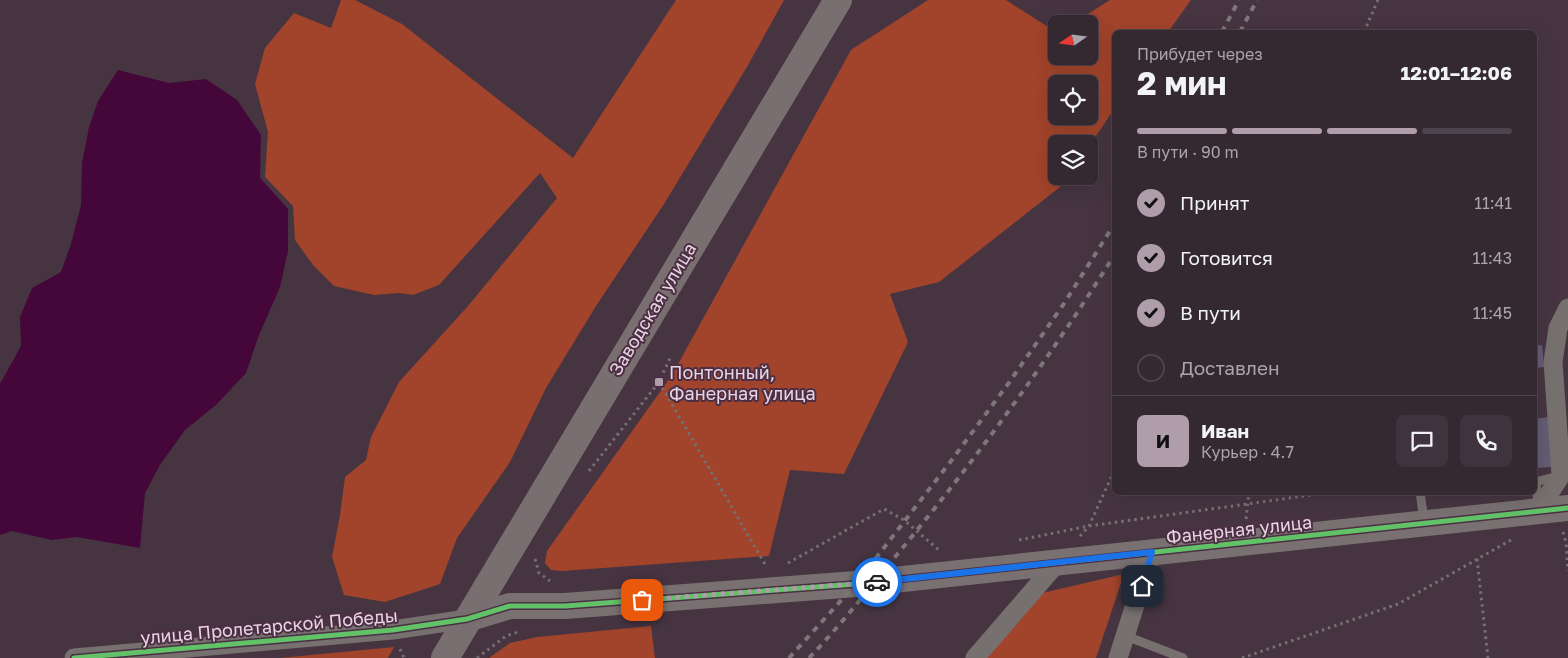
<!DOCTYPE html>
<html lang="ru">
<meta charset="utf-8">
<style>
:root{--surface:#342831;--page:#3f343d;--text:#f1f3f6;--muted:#a9a6ab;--line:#4e444d;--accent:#af9daa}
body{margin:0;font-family:"Golos Text",sans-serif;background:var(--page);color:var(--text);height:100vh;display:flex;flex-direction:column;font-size:19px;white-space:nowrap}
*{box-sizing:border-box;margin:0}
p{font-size:16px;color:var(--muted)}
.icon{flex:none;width:28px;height:28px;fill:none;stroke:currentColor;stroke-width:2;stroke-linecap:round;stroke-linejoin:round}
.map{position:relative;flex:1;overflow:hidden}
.panel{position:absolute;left:1112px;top:30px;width:425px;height:465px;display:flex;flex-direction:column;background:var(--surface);border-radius:8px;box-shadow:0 5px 20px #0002,0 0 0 1px var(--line)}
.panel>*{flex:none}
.needle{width:32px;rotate:256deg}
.controls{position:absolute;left:1048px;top:15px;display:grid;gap:10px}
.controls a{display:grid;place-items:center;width:50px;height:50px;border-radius:8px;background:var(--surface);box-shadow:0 5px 20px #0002,0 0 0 1px var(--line);font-size:25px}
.pin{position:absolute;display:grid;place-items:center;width:42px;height:42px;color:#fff;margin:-21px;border-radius:10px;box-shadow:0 2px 8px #0006}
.courier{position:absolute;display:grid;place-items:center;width:50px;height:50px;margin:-25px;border:4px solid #1a73e8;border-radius:50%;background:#fff;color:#222;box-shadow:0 1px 6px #0007}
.headline em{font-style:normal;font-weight:700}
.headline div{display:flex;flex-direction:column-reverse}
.headline{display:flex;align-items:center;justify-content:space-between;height:85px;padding:0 25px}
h1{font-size:32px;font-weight:700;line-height:38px}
.bar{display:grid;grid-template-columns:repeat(4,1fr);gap:8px 5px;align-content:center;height:60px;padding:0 25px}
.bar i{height:6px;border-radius:4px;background:var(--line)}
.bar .on{background:var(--accent)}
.bar p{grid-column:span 4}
.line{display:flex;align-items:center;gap:12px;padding:0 25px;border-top:1px solid var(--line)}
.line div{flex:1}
.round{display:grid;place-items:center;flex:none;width:52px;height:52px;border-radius:8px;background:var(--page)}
ol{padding:0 25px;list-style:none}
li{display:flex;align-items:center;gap:15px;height:55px}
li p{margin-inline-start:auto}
li .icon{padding:5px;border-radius:50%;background:var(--accent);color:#111;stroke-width:4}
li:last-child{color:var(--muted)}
li i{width:28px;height:28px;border:2px solid var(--line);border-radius:50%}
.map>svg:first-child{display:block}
.forest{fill:#a1442b;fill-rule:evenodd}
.water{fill:#45063a}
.building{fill:#635c74}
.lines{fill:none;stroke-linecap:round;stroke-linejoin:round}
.path{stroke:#777072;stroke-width:3;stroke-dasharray:2.5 4;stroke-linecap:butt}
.lane{stroke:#76706f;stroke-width:9}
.street{stroke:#76706f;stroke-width:19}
.secondary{stroke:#797171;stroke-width:26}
.primary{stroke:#796f70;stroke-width:28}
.rail{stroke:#7e7679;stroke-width:4;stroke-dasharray:6 6;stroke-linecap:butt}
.cycleway-casing{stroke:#4c2f44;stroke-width:8}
.cycleway{stroke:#61c268;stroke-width:5}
.done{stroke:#af9daa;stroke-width:5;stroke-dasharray:0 9}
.route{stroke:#1a73e8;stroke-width:6}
.poi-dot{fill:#af9daa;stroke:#4c2f44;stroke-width:2}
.labels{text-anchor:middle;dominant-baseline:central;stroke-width:4;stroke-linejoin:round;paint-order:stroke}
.street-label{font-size:18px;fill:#e8d5e2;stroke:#4c2f44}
.poi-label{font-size:18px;fill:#e8d5e2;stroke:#4c2f44;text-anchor:start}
</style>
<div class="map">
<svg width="1568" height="658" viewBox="0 0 1568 658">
<rect width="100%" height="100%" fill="#463541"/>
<g class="forest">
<polygon points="341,0 355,0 402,24 573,158 676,0 784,0 747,67 664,204 596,306 546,388 510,462 457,538 440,584 385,602 344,595 332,557 340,515 345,477 366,460 371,437 399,382 468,306 557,198 540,173 439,285 413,295 399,293 374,295 334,286 313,265 295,240 293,206 265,177 268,132 255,84 265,48 294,13 331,28"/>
<path d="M928 0H1006L1056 32V56H1089V24H1072L1110 0H1191L1168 32H1115V108L1089 146V144H1056V176H1067L1060 187 939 282 890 294 908 342 844 474 790 470 769 556 562 571 551 570 545 563 547 551 672 375 851 50ZM1056 84H1089V116H1056Z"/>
<polygon points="1124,574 1096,658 984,658 1038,594"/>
<polygon points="651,626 655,658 489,658 510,643 537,637"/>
<polygon points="394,647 388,658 280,658"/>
</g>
<polygon class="water" points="118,70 169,83 206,79 237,100 261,135 260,178 288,209 288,251 280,287 259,335 246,373 216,405 185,430 160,465 145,493 140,548 77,537 52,540 12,531 0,535 0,384 21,346 20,317 32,288 61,272 71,244 81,205 82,163 89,127 98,101"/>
<g class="building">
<polygon points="1542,345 1544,367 1535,368 1535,346"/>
<polygon points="1548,417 1553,467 1535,468 1535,419"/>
</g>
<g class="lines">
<g class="path">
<polyline points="1364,32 1378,0"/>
<polyline points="659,382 766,566"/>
<polyline points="589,471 659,382 671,356"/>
<polyline points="1246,519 1249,492"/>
<polyline points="1563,532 1566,542 1568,571"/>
<polyline points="1080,536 1089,526 1115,469"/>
<polyline points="1019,540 1089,526 1333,492"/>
<polyline points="535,559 539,573 550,581"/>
<polyline points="1477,559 1488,658"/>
<polyline points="788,563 884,509 904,520 940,551"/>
<polyline points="400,649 404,658"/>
<polyline points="477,658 506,636 518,632"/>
<polyline points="1242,658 1398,604 1511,540"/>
</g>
<g class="lane">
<polyline points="1536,481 1538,506"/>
<polyline points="1535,482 1559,476"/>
<polyline points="1420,492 1424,520"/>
<polyline points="1126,636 1183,658"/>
</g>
<g class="street">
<polyline points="1538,511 1561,475 1553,362 1558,328 1568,308"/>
<polyline points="74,658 393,630 467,619"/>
<polyline points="975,658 1057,563"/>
<polyline points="1118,658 1152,552"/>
</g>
<polyline class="secondary" points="467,619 510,606 565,606 856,584 1568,508"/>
<polyline class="primary" points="445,658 838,0"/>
<g class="rail">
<polyline points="1222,32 1239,0"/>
<polyline points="1240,32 1257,0"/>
<polyline points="789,658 856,584 951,461 1008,384 1063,305 1115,223"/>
<path d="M809 658C838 628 864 595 890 563 972 465 1047 362 1115 254"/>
</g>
<g class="cycleway-casing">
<polyline id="cycleway" points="74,658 393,630 467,619 510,606 565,606 856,584 1568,508"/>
</g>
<use href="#cycleway" class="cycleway"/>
</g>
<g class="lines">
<polyline class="done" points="642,600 877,582"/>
<polyline class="route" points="877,582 1152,552 1142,586"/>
</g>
<rect class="poi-dot" x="654" y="377" width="10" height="10" rx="2.5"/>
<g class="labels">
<g class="street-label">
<text transform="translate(652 309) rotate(-59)">Заводская улица</text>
<text transform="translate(1239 529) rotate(-6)">Фанерная улица</text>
<text transform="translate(269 626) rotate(-5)">улица Пролетарской Победы</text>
</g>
<g class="poi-label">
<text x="669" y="372">Понтонный,<tspan x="669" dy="21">Фанерная улица</tspan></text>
</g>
</g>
</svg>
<div class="controls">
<a><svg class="needle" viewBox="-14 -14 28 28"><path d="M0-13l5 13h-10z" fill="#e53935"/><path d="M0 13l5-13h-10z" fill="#a9a6ab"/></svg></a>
<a><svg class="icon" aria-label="locate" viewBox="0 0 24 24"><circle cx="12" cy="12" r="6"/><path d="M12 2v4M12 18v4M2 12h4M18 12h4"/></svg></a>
<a><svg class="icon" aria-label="layers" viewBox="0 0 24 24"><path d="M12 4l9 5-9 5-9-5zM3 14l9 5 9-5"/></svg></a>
</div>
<div class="pin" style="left:642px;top:600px;background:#ea580c"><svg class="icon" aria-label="bag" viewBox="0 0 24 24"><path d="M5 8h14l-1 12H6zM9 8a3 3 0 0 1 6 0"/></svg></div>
<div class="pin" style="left:1142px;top:586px;background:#1f2937"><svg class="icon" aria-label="home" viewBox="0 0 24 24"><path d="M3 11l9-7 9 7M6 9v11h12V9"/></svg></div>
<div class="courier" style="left:877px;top:582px"><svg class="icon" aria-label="car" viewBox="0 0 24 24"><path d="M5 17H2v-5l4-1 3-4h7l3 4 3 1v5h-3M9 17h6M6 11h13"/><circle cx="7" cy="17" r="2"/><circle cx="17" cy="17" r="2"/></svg></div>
<section class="panel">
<div class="headline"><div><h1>2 мин</h1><p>Прибудет через</p></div><em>12:01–12:06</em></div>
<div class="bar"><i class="on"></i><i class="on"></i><i class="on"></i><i></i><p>В пути · 90 m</p></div>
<ol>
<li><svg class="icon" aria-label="check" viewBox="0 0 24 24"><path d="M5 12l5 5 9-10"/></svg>Принят<p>11:41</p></li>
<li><svg class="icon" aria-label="check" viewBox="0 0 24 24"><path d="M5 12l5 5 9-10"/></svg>Готовится<p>11:43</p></li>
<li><svg class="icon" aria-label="check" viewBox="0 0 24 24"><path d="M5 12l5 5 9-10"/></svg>В пути<p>11:45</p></li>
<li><i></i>Доставлен</li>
</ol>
<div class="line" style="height:90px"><b class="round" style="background:var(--accent);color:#111">И</b><div><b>Иван</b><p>Курьер · 4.7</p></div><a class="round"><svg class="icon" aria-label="chat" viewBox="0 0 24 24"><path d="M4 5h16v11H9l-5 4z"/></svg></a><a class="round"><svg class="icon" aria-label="phone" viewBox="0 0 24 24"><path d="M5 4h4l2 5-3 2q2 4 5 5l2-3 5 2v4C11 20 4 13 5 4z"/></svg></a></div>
</section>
</div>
